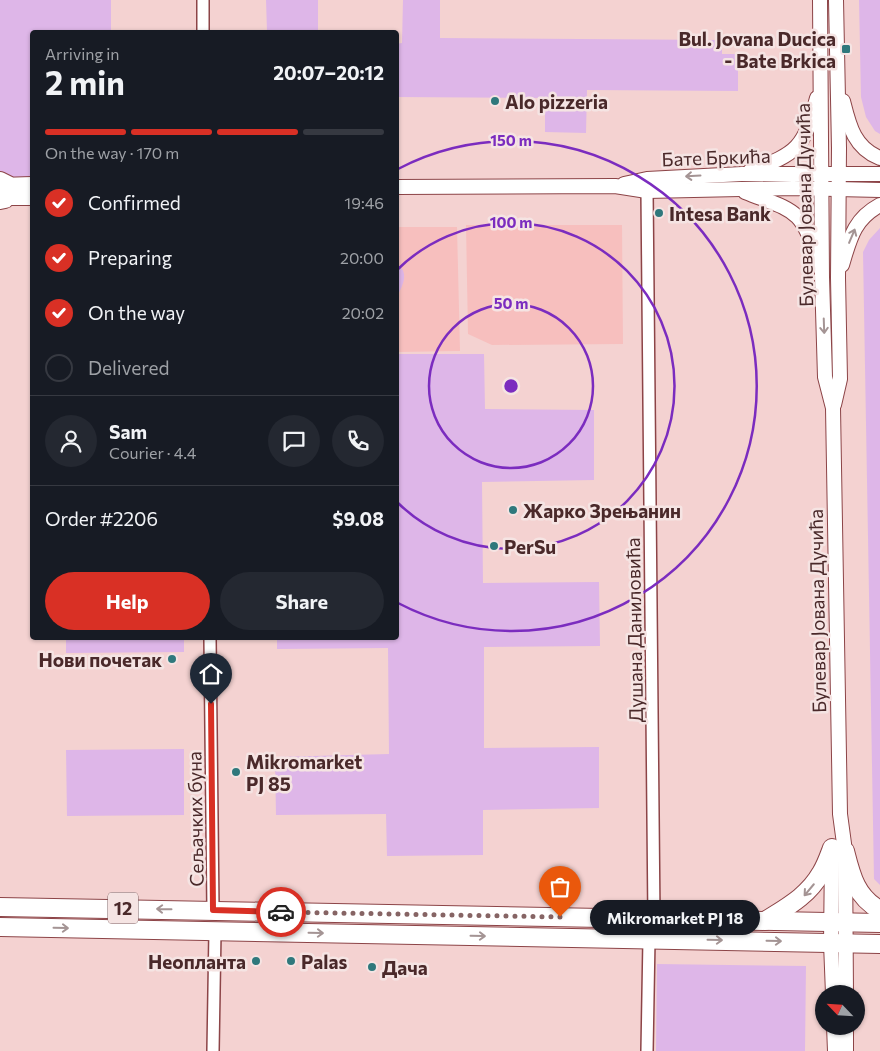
<!DOCTYPE html>
<meta charset="utf-8">
<style>
:root{--surface:#171b24;--page:#242831;--text:#f1f3f6;--muted:#9ea1a6;--line:#363941;--accent:#d93025}
body{margin:0;font-family:Commissioner,sans-serif;background:var(--page);color:var(--text);height:100vh;display:flex;flex-direction:column;font-size:19px;white-space:nowrap}
*{box-sizing:border-box;margin:0}
p{font-size:16px;color:var(--muted)}
.icon{flex:none;width:28px;height:28px;fill:none;stroke:currentColor;stroke-width:2;stroke-linecap:round;stroke-linejoin:round}
.map{position:relative;flex:1;overflow:hidden}
.drawer{position:absolute;left:30px;top:30px;width:369px;height:610px;display:flex;flex-direction:column;background:var(--surface);border-radius:5px;box-shadow:0 1px 4px #0004}
.drawer>*{flex:none}
.needle{width:32px;rotate:295deg}
.fabs{position:absolute;left:815px;top:985px;display:grid;gap:10px}
.fabs a{display:grid;place-items:center;width:50px;height:50px;border-radius:50%;background:var(--surface);box-shadow:0 1px 4px #0004;font-size:25px}
.pin{position:absolute;display:grid;place-items:center;width:42px;height:42px;color:#fff;margin:-51px -21px;border-radius:50% 50% 50% 0;rotate:-45deg;box-shadow:0 0 5px #0007}
.pin .icon{rotate:45deg}
.courier{position:absolute;display:grid;place-items:center;width:50px;height:50px;margin:-25px;border:4px solid #d93025;border-radius:50%;background:#fff;color:#222;box-shadow:0 1px 6px #0007}
.bubble{position:absolute;height:35px;border-radius:18px;background:var(--surface);box-shadow:0 1px 4px #0004;font-size:16px;font-weight:700;line-height:35px;text-align:center}
.summary em{font-style:normal;font-weight:700}
.summary div{display:flex;flex-direction:column-reverse}
.summary{display:flex;align-items:center;justify-content:space-between;height:85px;padding:0 15px}
h1{font-size:32px;font-weight:700;line-height:38px}
.bar{display:grid;grid-template-columns:repeat(4,1fr);gap:8px 5px;align-content:center;height:60px;padding:0 15px}
.bar i{height:6px;border-radius:4px;background:var(--line)}
.bar .active{background:var(--accent)}
.bar p{grid-column:span 4}
.line{display:flex;align-items:center;gap:12px;padding:0 15px;border-top:1px solid var(--line)}
.line div{flex:1}
.round{display:grid;place-items:center;flex:none;width:52px;height:52px;border-radius:26px;background:var(--page)}
ol{padding:0 15px;list-style:none}
li{display:flex;align-items:center;gap:15px;height:55px}
li p{margin-inline-start:auto}
li .icon{padding:5px;border-radius:50%;background:var(--accent);color:#fff;stroke-width:4}
li:last-child{color:var(--muted)}
li i{width:28px;height:28px;border:2px solid var(--line);border-radius:50%}
.cta{display:flex;gap:10px;margin-top:auto;padding:10px 15px}
.cta a{flex:1;height:58px;border-radius:30px;background:var(--accent);color:#fff;font-size:20px;font-weight:700;line-height:58px;text-align:center}
.cta a+a{background:var(--page);color:var(--text)}
.map>svg:first-child{display:block}
.built{fill:#f7bfbe}
.green{fill:#deb6e8}
.lines{fill:none;stroke-linecap:round;stroke-linejoin:round}
.minor-casing{stroke:#8c4447;stroke-width:14}
.tertiary-casing{stroke:#8c4447;stroke-width:16}
.primary-casing{stroke:#8c4447;stroke-width:20}
.minor{stroke:#fff;stroke-width:11}
.tertiary{stroke:#fff;stroke-width:14}
.primary{stroke:#fff;stroke-width:18}
.oneway{stroke:#a49494}
.done{stroke:#866464;stroke-width:5;stroke-dasharray:0 9}
.route{stroke:#d93025;stroke-width:6}
.ring{fill:none;stroke:#7b2cbf;stroke-width:2.5}
.poi-dot{fill:#2f787c;stroke:#f5e4e3;stroke-width:2}
.labels{text-anchor:middle;dominant-baseline:central;stroke-width:5;stroke-linejoin:round;paint-order:stroke}
.shield{fill:#f5e4e3;stroke:#7d6162;stroke-width:1}
.shield-label{font-size:18px;font-weight:bold;fill:#4a292a}
.poi-label{font-size:19px;font-weight:bold;fill:#4a292a;stroke:#f5e4e3;text-anchor:start}
.street-label{font-size:19px;fill:#4a292a;stroke:#f5e4e3}
.centre{fill:#7b2cbf;stroke:#f5e4e3;stroke-width:2.5}
.ring-label{font-size:15px;text-anchor:middle;font-weight:bold;fill:#7b2cbf;stroke:#f5e4e3;stroke-width:5;stroke-linejoin:round;paint-order:stroke}
</style>
<div class="map">
<svg width="880" height="1051" viewBox="0 0 880 1051">
<rect width="100%" height="100%" fill="#f4d2d1"/>
<g class="built">
<polygon points="466,225 622,225 623,344 492,345 468,334"/>
<polygon points="396,227 457,227 460,351 396,352"/>
</g>
<g class="green">
<polygon points="0,0 111,0 111,32 32,32 32,181 0,177"/>
<polygon points="266,0 318,0 318,32 267,32"/>
<polygon points="403,0 440,0 440,38 722,40 722,54 738,54 738,91 587,90 586,133 545,132 545,98 396,97 396,44 402,43"/>
<polygon points="859,0 880,0 880,134 875,131 866,117 861,97"/>
<polygon points="880,228 880,885 874,879 863,252 869,240"/>
<path d="M396 263C411 273 402 286 396 299Z"/>
<polygon points="396,354 484,354 485,409 594,410 594,480 482,482 483,583 599,582 600,646 484,647 484,748 599,747 599,808 483,810 483,855 387,856 386,814 276,815 275,757 389,754 388,648 277,649 277,638 396,638"/>
<polygon points="66,638 184,638 184,652 66,653"/>
<polygon points="184,749 184,815 67,816 66,750"/>
<polygon points="657,964 806,966 805,1051 656,1051"/>
</g>
<g class="lines">
<g class="minor-casing">
<g id="minor">
<polyline points="203,32 203,0"/>
<polyline points="647,191 654,919"/>
<polyline points="210,638 213,910"/>
<polyline points="213,1051 215,931"/>
<polyline points="647,1051 649,939"/>
</g>
</g>
<g class="tertiary-casing">
<g id="tertiary">
<polyline points="820,0 822,277 825,377 833,408 840,814 845,851 846,994"/>
<path d="M843 101C849 125 854 148 880 158"/>
<path d="M750 171C798 153 804 148 817 98"/>
<polyline points="624,184 647,179 742,174 880,174"/>
<polyline points="0,185 32,184"/>
<polyline points="396,187 615,186 647,191 793,188 880,190"/>
<path d="M745 192C793 211 802 207 818 261"/>
<polyline points="0,198 32,198"/>
<path d="M842 265C850 238 854 219 880 205"/>
<polyline points="834,405 840,379 838,278 839,148 836,0"/>
<polyline points="832,854 831,943 833,994"/>
<polyline points="834,1026 835,1051"/>
<polyline points="846,1026 846,1051"/>
</g>
</g>
<g class="primary-casing">
<g id="primary">
<polyline points="0,181 8,185"/>
<polyline points="0,200 5,199"/>
<path d="M845 851C851 875 856 897 880 910"/>
<polyline points="0,907 880,923"/>
<path d="M765 921C787 907 808 896 821 873 826 865 829 856 832 848"/>
<polyline points="0,927 880,944"/>
</g>
</g>
<use href="#minor" class="minor"/>
<use href="#tertiary" class="tertiary"/>
<use href="#primary" class="primary"/>
</g>
<defs><path id="oneway-shaft" d="M-6 0H5M1.5-3L5.5 0L1.5 3" fill="none" stroke-width="1.6" stroke-linecap="round" stroke-linejoin="round" transform="scale(1.25)"/></defs>
<g class="oneway">
<use href="#oneway-shaft" transform="translate(693 176) rotate(177)"/>
<use href="#oneway-shaft" transform="translate(852 236) rotate(-67)"/>
<use href="#oneway-shaft" transform="translate(824 326) rotate(88)"/>
<use href="#oneway-shaft" transform="translate(809 890) rotate(130)"/>
<use href="#oneway-shaft" transform="translate(164 909) rotate(-179)"/>
<use href="#oneway-shaft" transform="translate(61 928) rotate(1)"/>
<use href="#oneway-shaft" transform="translate(316 933) rotate(1)"/>
<use href="#oneway-shaft" transform="translate(478 936) rotate(1)"/>
<use href="#oneway-shaft" transform="translate(715 940) rotate(1)"/>
<use href="#oneway-shaft" transform="translate(774 941) rotate(1)"/>
</g>
<g class="lines">
<polyline class="done" points="281,912 560,917"/>
<polyline class="route" points="211,704 213,910 281,912"/>
</g>
<g class="ring">
<circle cx="511" cy="386" r="82"/>
<path d="M397 270A163 163 0 1 1 397 502"/>
<path d="M398 169A245 245 0 1 1 398 603"/>
</g>
<g class="poi-dot">
<rect x="841" y="44" width="10" height="10" rx="2.5"/>
<circle cx="495" cy="101" r="5"/>
<circle cx="659" cy="213" r="5"/>
<circle cx="513" cy="510" r="5"/>
<circle cx="494" cy="546" r="5"/>
<circle cx="172" cy="659" r="5"/>
<circle cx="236" cy="772" r="5"/>
<circle cx="256" cy="961" r="5"/>
<circle cx="291" cy="961" r="5"/>
<circle cx="372" cy="967" r="5"/>
</g>
<g class="labels">
<rect class="shield" x="108" y="892.5" width="30" height="31" rx="4"/>
<g class="shield-label">
<text x="123" y="908">12</text>
</g>
<g class="poi-label">
<text x="836" y="38" text-anchor="end">Bul. Jovana Ducica<tspan x="836" dy="22">- Bate Brkica</tspan></text>
<text x="505" y="101">Alo pizzeria</text>
<text x="669" y="213">Intesa Bank</text>
<text x="523" y="510">Жарко Зрењанин</text>
<text x="504" y="546">PerSu</text>
<text x="162" y="659" text-anchor="end">Нови почетак</text>
<text x="246" y="761">Mikromarket<tspan x="246" dy="22">PJ 85</tspan></text>
<text x="246" y="961" text-anchor="end">Неопланта</text>
<text x="301" y="961">Palas</text>
<text x="382" y="967">Дача</text>
</g>
<g class="street-label">
<text transform="translate(716 157) rotate(-2)">Бате Бркића</text>
<text transform="translate(804 205) rotate(-91)">Булевар Јована Дучића</text>
<text transform="translate(817 611) rotate(-91)">Булевар Јована Дучића</text>
<text transform="translate(634 630) rotate(-91)">Душана Даниловића</text>
<text transform="translate(195 819) rotate(-91)">Сељачких буна</text>
</g>
</g>
<circle cx="511" cy="386" r="8" class="centre"/>
<g class="ring-label">
<text x="511" y="146">150 m</text>
<text x="511" y="228">100 m</text>
<text x="511" y="309">50 m</text>
</g>
</svg>
<div class="fabs">
<a><svg class="needle" viewBox="-14 -14 28 28"><path d="M0-13l5 13h-10z" fill="#e53935"/><path d="M0 13l5-13h-10z" fill="#9ea1a6"/></svg></a>
</div>
<div class="pin" style="left:560px;top:917px;background:#ea580c"><svg class="icon" aria-label="bag" viewBox="0 0 24 24"><path d="M5 8h14l-1 12H6zM9 8a3 3 0 0 1 6 0"/></svg></div>
<div class="pin" style="left:211px;top:704px;background:#1f2937"><svg class="icon" aria-label="home" viewBox="0 0 24 24"><path d="M3 11l9-7 9 7M6 9v11h12V9"/></svg></div>
<div class="courier" style="left:281px;top:912px"><svg class="icon" aria-label="car" viewBox="0 0 24 24"><path d="M5 17H2v-5l4-1 3-4h7l3 4 3 1v5h-3M9 17h6M6 11h13"/><circle cx="7" cy="17" r="2"/><circle cx="17" cy="17" r="2"/></svg></div>
<div class="bubble" style="left:590px;top:900px;width:170px">Mikromarket PJ 18</div>
<section class="drawer">
<div class="summary"><div><h1>2 min</h1><p>Arriving in</p></div><em>20:07–20:12</em></div>
<div class="bar"><i class="active"></i><i class="active"></i><i class="active"></i><i></i><p>On the way · 170 m</p></div>
<ol>
<li><svg class="icon" aria-label="check" viewBox="0 0 24 24"><path d="M5 12l5 5 9-10"/></svg>Confirmed<p>19:46</p></li>
<li><svg class="icon" aria-label="check" viewBox="0 0 24 24"><path d="M5 12l5 5 9-10"/></svg>Preparing<p>20:00</p></li>
<li><svg class="icon" aria-label="check" viewBox="0 0 24 24"><path d="M5 12l5 5 9-10"/></svg>On the way<p>20:02</p></li>
<li><i></i>Delivered</li>
</ol>
<div class="line" style="height:90px"><a class="round"><svg class="icon" aria-label="person" viewBox="0 0 24 24"><circle cx="12" cy="8" r="4"/><path d="M4 21q1-7 8-7t8 7"/></svg></a><div><b>Sam</b><p>Courier · 4.4</p></div><a class="round"><svg class="icon" aria-label="chat" viewBox="0 0 24 24"><path d="M4 5h16v11H9l-5 4z"/></svg></a><a class="round"><svg class="icon" aria-label="phone" viewBox="0 0 24 24"><path d="M5 4h4l2 5-3 2q2 4 5 5l2-3 5 2v4C11 20 4 13 5 4z"/></svg></a></div>
<div class="line" style="height:65px"><div>Order #2206</div><b>$9.08</b></div>
<div class="cta"><a>Help</a><a>Share</a></div>
</section>
</div>
